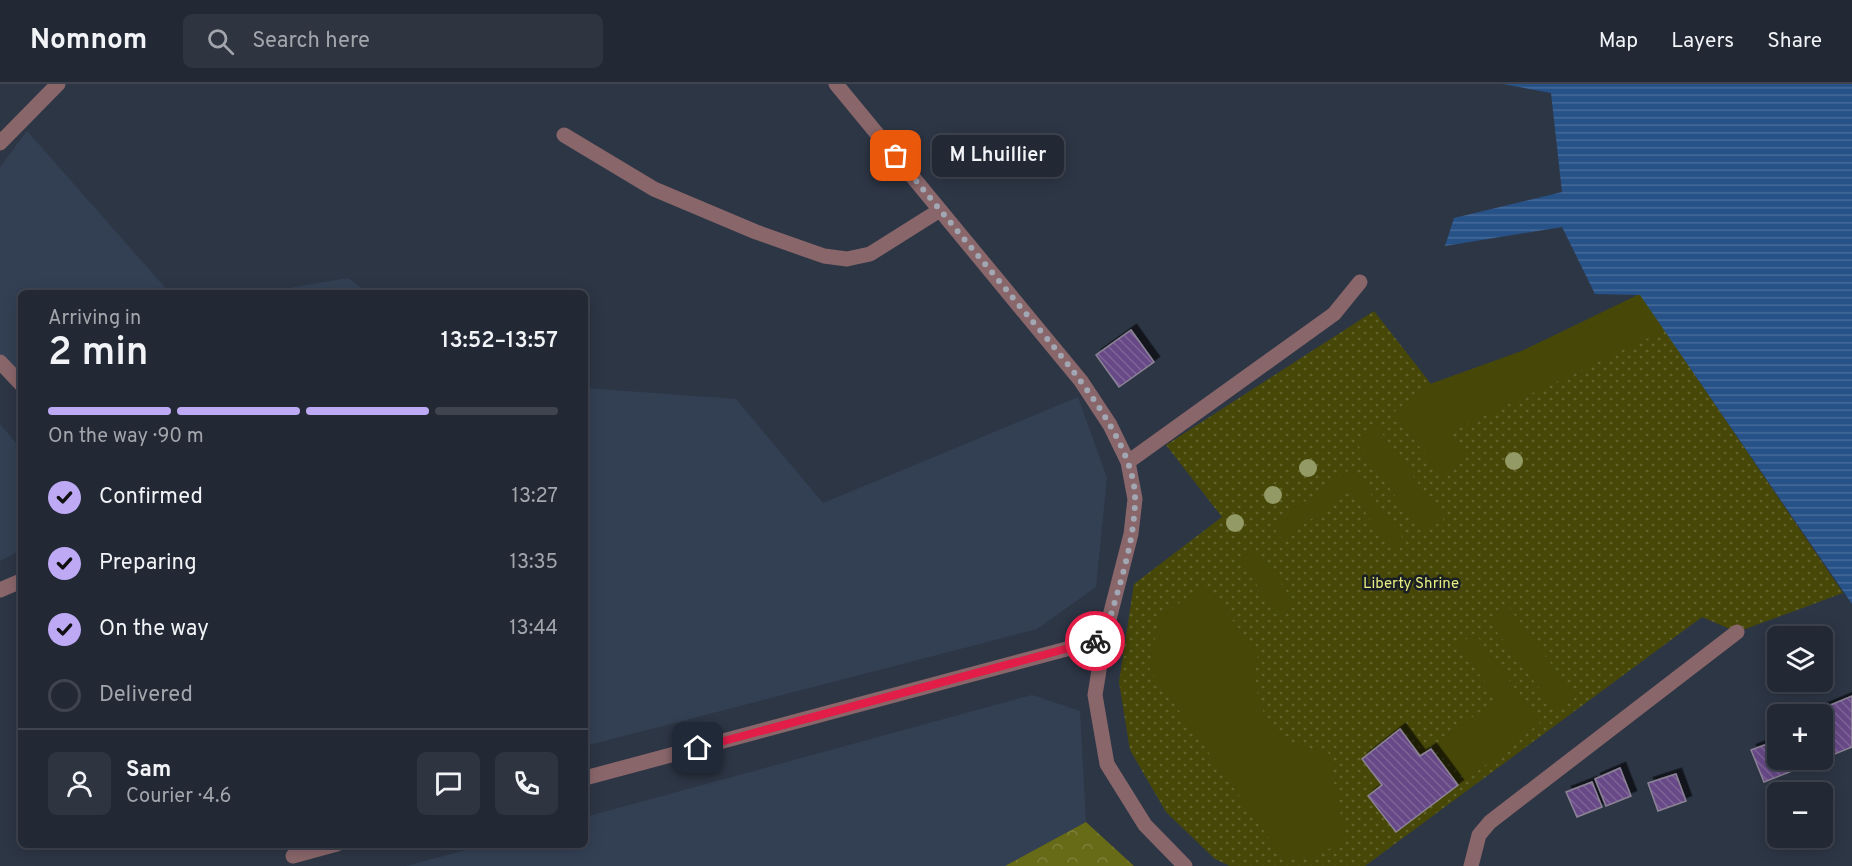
<!DOCTYPE html>
<meta charset="utf-8">
<style>
:root{--surface:#222834;--page:#2e3440;--text:#f1f3f6;--muted:#a2a6ac;--line:#3f444f;--accent:#bea9f5}
body{margin:0;font-family:Overpass,sans-serif;background:var(--page);color:var(--text);height:100vh;display:flex;flex-direction:column;font-size:22px;white-space:nowrap}
*{box-sizing:border-box;margin:0}
p{font-size:20px;color:var(--muted)}
.icon{flex:none;width:33px;height:33px;fill:none;stroke:currentColor;stroke-width:2;stroke-linecap:round;stroke-linejoin:round}
.map{position:relative;flex:1;overflow:hidden}
.panel{position:absolute;left:18px;top:206px;width:570px;height:558px;display:flex;flex-direction:column;background:var(--surface);border-radius:9px;box-shadow:0 3px 15px #0003,0 0 0 2px var(--line)}
.panel>*{flex:none}
.controls{position:absolute;left:1767px;top:542px;display:grid;gap:12px}
.controls a{display:grid;place-items:center;width:66px;height:66px;border-radius:9px;background:var(--surface);box-shadow:0 3px 15px #0003,0 0 0 2px var(--line);font-size:30px}
.pin{position:absolute;display:grid;place-items:center;width:51px;height:51px;color:#fff;margin:-26px;border-radius:12px;box-shadow:0 3px 9px #0006}
.courier{position:absolute;display:grid;place-items:center;width:60px;height:60px;margin:-30px;border:4px solid #e11d48;border-radius:50%;background:#fff;color:#222;box-shadow:0 2px 8px #0007}
.bubble{position:absolute;height:42px;border-radius:9px;background:var(--surface);box-shadow:0 3px 15px #0003,0 0 0 2px var(--line);font-size:20px;font-weight:600;line-height:42px;text-align:center}
.headline em{font-style:normal;font-weight:600}
.headline div{display:flex;flex-direction:column-reverse}
.headline{display:flex;align-items:center;justify-content:space-between;height:102px;padding:0 30px}
h1{font-size:39px;font-weight:600;line-height:45px}
.bar{display:grid;grid-template-columns:repeat(4,1fr);gap:9px 6px;align-content:center;height:72px;padding:0 30px}
.bar i{height:8px;border-radius:4px;background:var(--line)}
.bar .on{background:var(--accent)}
.bar p{grid-column:span 4}
.line{display:flex;align-items:center;gap:15px;padding:0 30px;border-top:2px solid var(--line)}
.line div{flex:1}
.round{display:grid;place-items:center;flex:none;width:63px;height:63px;border-radius:9px;background:var(--page)}
ol{padding:0 30px;list-style:none}
li{display:flex;align-items:center;gap:18px;height:66px}
li p{margin-inline-start:auto}
li .icon{padding:6px;border-radius:50%;background:var(--accent);color:#111;stroke-width:4}
li:last-child{color:var(--muted)}
li i{width:33px;height:33px;border:3px solid var(--line);border-radius:50%}
header{display:flex;align-items:center;gap:36px;box-sizing:border-box;height:84px;padding:0 30px;background:var(--surface);border-bottom:2px solid var(--line)}
header strong{font-size:28px}
nav{display:flex;gap:33px;margin-inline-start:auto;font-size:21px}
.search{width:420px;height:54px;background:var(--page);display:flex;align-items:center;gap:15px;box-sizing:border-box;padding:0 21px;border-radius:9px;color:var(--muted);font-size:22px}
.map>svg:first-child{display:block}
.built{fill:#334054}
.forest{fill:url(#forest-crowns)}
.park{fill:url(#park-dots)}
.garden{fill:#474808}
.water{fill:url(#water-rules)}
.building{fill:url(#building-back-hatch);stroke:#8c8496;stroke-width:1.5;filter:url(#shadow)}
.lines{fill:none;stroke-linecap:round;stroke-linejoin:round}
.minor{stroke:#89666a;stroke-width:15}
.tree{fill:#939a65}
.done{stroke:#a1a8b4;stroke-width:6;stroke-dasharray:0 10.8}
.route{stroke:#e11d48;stroke-width:8}
.labels{text-anchor:middle;dominant-baseline:central;stroke-width:5;stroke-linejoin:round;paint-order:stroke}
.park-label{font-size:15px;fill:#e6ec80;stroke:#191e24}
</style>
<header>
<strong>Nomnom</strong>
<div class="search"><svg class="icon" aria-label="search" viewBox="0 0 24 24"><circle cx="10" cy="10" r="6"/><path d="M15 15l6 6"/></svg>Search here</div>
<nav><a>Map</a><a>Layers</a><a>Share</a></nav>
</header>
<div class="map">
<svg width="1852" height="782" viewBox="0 0 1852 782">
<defs>
<pattern id="forest-crowns" width="20" height="18" patternUnits="userSpaceOnUse" patternTransform="scale(1.5)"><rect width="20" height="18" fill="#676a17"/><path d="M2 6a3 3 0 1 1 6 0M12 15a3 3 0 1 1 6 0" fill="none" stroke="#7c7f39"/></pattern>
<pattern id="park-dots" width="8" height="8" patternUnits="userSpaceOnUse" patternTransform="scale(1.5)"><rect width="8" height="8" fill="#474808"/><path d="M2 2h.1M6 6h.1" fill="none" stroke="#61622c" stroke-width="1.8" stroke-linecap="round"/></pattern>
<pattern id="water-rules" width="6" height="5" patternUnits="userSpaceOnUse" patternTransform="scale(1.5)"><rect width="6" height="5" fill="#275288"/><path d="M0 2.5h6" fill="none" stroke="#466b99"/></pattern>
<pattern id="building-back-hatch" width="6" height="6" patternUnits="userSpaceOnUse" patternTransform="scale(1.5)"><rect width="6" height="6" fill="#684a87"/><path d="M-1 5l2 2M0 0l6 6M5-1l2 2" fill="none" stroke="#7d6498"/></pattern>
<filter id="shadow"><feDropShadow dx="5.5" dy="-5.5" stdDeviation="0" flood-color="#0009"/></filter>
</defs>
<rect width="100%" height="100%" fill="#2d3645"/>
<g class="built">
<polygon points="27,47 169,208 21,208 21,300 0,278 0,83"/>
<polygon points="348,194 367,208 286,208 294,203"/>
<polygon points="585,304 736,315 823,419 1078,313 1107,394 1096,503 1037,545 585,662"/>
<polygon points="0,340 21,365 21,466 0,477"/>
<polygon points="1032,611 1080,627 1086,738 1005,782 406,782 485,761 585,760 585,733"/>
</g>
<polygon class="forest" points="1086,738 1134,782 1005,782"/>
<polygon class="park" points="1640,210 1843,509 1737,548 1702,533 1365,782 1230,782 1215,775 1166,728 1130,666 1119,598 1134,500 1222,433 1166,361 1374,227 1431,300 1522,267"/>
<g class="garden">
<polygon points="1640,210 1665,246 1448,349 1465,372 1440,391 1394,328 1430,300 1522,267"/>
<polygon points="1376,341 1444,435 1423,450 1355,357"/>
<polygon points="1352,384 1406,459 1393,467 1350,407 1282,456 1272,441"/>
<polygon points="1254,464 1296,520 1280,532 1238,476"/>
<path d="M1205 500 1258 570C1248 621 1273 665 1328 667L1346 757 1309 774H1283L1149 584 1159 534Z"/>
<polygon points="1507,521 1576,613 1557,628 1488,536"/>
<polygon points="1475,549 1540,639 1466,696 1438,659 1497,615 1458,561"/>
</g>
<polygon class="water" points="1503,0 1852,0 1852,520 1640,211 1595,210 1562,143 1445,162 1454,134 1562,108 1551,9"/>
<g class="building">
<polygon points="1131,246 1154,278 1119,303 1096,271"/>
<polygon points="1852,612 1852,663 1825,674 1822,630 1809,630"/>
<polygon points="1400,645 1420,672 1431,665 1458,701 1396,748 1368,712 1382,701 1362,675"/>
<polygon points="1778,656 1778,675 1817,675 1818,677 1764,698 1751,666"/>
<polygon points="1620,684 1631,712 1606,722 1595,695"/>
<polygon points="1676,690 1686,717 1658,727 1648,699"/>
<polygon points="1592,698 1602,723 1577,733 1566,708"/>
</g>
<g class="lines">
<g class="minor">
<polyline points="836,0 1081,297 1110,341 1128,378 1135,415 1131,450 1104,555 1095,611 1107,680 1145,741 1185,782"/>
<polyline points="564,51 654,105 756,148 824,172 847,175 870,170 940,126"/>
<polyline points="0,59 58,0"/>
<polyline points="0,278 21,300"/>
<polyline points="1128,378 1334,230 1360,198"/>
<polyline points="0,506 21,497"/>
<polyline points="585,694 1104,555"/>
<polyline points="293,772 337,760"/>
<polyline points="1471,782 1479,751 1490,738 1737,548"/>
</g>
</g>
<g class="tree">
<circle cx="1514" cy="377" r="9"/>
<circle cx="1308" cy="384" r="9"/>
<circle cx="1273" cy="411" r="9"/>
<circle cx="1235" cy="439" r="9"/>
</g>
<g class="lines">
<path class="done" d="M896 72C933 118 971 163 1009 209 1049 259 1137 351 1135 417 1134 463 1116 511 1104 555L1095 557"/>
<polyline class="route" points="698,664 1095,557"/>
</g>
<g class="labels">
<g class="park-label">
<text x="1411" y="500">Liberty Shrine</text>
</g>
</g>
</svg>
<div class="controls">
<a><svg class="icon" aria-label="layers" viewBox="0 0 24 24"><path d="M12 4l9 5-9 5-9-5zM3 14l9 5 9-5"/></svg></a>
<a>+</a>
<a>−</a>
</div>
<div class="pin" style="left:896px;top:72px;background:#ea580c"><svg class="icon" aria-label="bag" viewBox="0 0 24 24"><path d="M5 8h14l-1 12H6zM9 8a3 3 0 0 1 6 0"/></svg></div>
<div class="pin" style="left:698px;top:664px;background:#1f2937"><svg class="icon" aria-label="home" viewBox="0 0 24 24"><path d="M3 11l9-7 9 7M6 9v11h12V9"/></svg></div>
<div class="courier" style="left:1095px;top:557px"><svg class="icon" aria-label="bike" viewBox="0 0 24 24"><circle cx="6" cy="16" r="4"/><circle cx="18" cy="16" r="4"/><path d="M6 16l4-8h5l3 8M10 8l3 8H6M13 5h3"/></svg></div>
<div class="bubble" style="left:932px;top:51px;width:132px">M Lhuillier</div>
<section class="panel">
<div class="headline"><div><h1>2 min</h1><p>Arriving in</p></div><em>13:52–13:57</em></div>
<div class="bar"><i class="on"></i><i class="on"></i><i class="on"></i><i></i><p>On the way · 90 m</p></div>
<ol>
<li><svg class="icon" aria-label="check" viewBox="0 0 24 24"><path d="M5 12l5 5 9-10"/></svg>Confirmed<p>13:27</p></li>
<li><svg class="icon" aria-label="check" viewBox="0 0 24 24"><path d="M5 12l5 5 9-10"/></svg>Preparing<p>13:35</p></li>
<li><svg class="icon" aria-label="check" viewBox="0 0 24 24"><path d="M5 12l5 5 9-10"/></svg>On the way<p>13:44</p></li>
<li><i></i>Delivered</li>
</ol>
<div class="line" style="height:108px"><a class="round"><svg class="icon" aria-label="person" viewBox="0 0 24 24"><circle cx="12" cy="8" r="4"/><path d="M4 21q1-7 8-7t8 7"/></svg></a><div><b>Sam</b><p>Courier · 4.6</p></div><a class="round"><svg class="icon" aria-label="chat" viewBox="0 0 24 24"><path d="M4 5h16v11H9l-5 4z"/></svg></a><a class="round"><svg class="icon" aria-label="phone" viewBox="0 0 24 24"><path d="M5 4h4l2 5-3 2q2 4 5 5l2-3 5 2v4C11 20 4 13 5 4z"/></svg></a></div>
</section>
</div>
